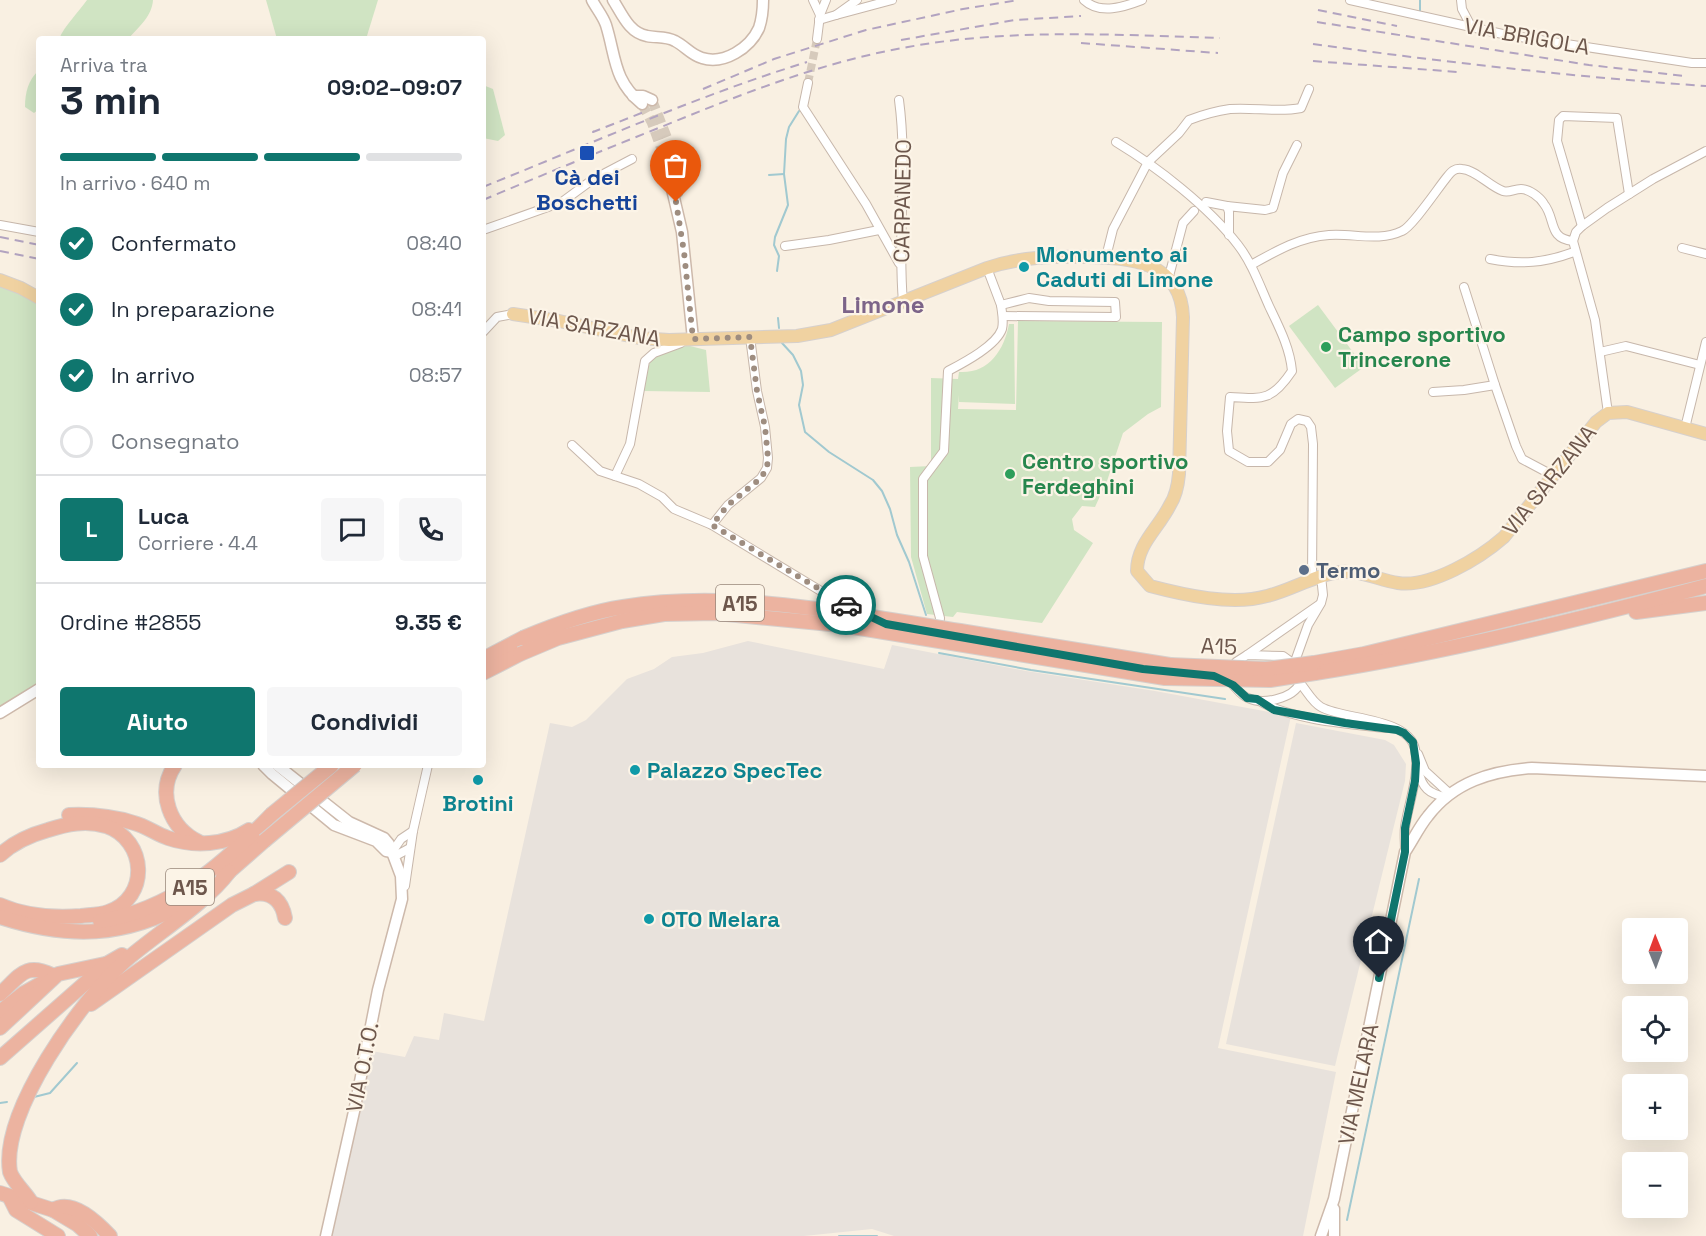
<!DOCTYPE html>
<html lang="it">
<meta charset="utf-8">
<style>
:root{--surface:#fff;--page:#f6f6f7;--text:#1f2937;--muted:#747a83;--line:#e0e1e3;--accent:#0f766e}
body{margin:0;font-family:"Space Grotesk",sans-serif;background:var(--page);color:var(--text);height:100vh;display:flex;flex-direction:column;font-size:22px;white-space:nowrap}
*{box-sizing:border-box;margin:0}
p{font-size:20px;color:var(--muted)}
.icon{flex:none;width:33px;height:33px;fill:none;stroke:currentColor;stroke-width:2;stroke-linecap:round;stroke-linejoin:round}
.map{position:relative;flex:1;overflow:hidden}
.sheet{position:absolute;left:36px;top:36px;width:450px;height:732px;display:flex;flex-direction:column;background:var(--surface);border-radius:6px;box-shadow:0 6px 24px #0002}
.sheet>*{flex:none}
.needle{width:39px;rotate:359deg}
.tools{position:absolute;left:1622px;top:918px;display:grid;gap:12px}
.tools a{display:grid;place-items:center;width:66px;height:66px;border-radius:6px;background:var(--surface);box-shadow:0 6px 24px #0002;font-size:30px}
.pin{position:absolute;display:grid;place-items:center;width:51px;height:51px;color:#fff;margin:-62px -26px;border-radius:50% 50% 50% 0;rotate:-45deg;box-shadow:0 0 6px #0007}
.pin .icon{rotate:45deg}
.courier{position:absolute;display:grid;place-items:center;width:60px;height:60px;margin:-30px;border:4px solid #0f766e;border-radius:50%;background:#fff;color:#222;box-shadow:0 2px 8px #0007}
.head em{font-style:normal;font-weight:700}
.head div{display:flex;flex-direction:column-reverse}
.head{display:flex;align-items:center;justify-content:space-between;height:102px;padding:0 24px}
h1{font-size:39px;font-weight:700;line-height:45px}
.bar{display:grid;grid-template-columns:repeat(4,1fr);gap:9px 6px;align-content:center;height:72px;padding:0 24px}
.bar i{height:8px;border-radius:4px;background:var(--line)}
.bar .current{background:var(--accent)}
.bar p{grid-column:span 4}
.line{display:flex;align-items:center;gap:15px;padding:0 24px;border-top:2px solid var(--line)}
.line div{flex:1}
.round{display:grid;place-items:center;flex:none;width:63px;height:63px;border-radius:6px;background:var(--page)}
ol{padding:0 24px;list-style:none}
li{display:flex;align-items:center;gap:18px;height:66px}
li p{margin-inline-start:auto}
li .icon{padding:6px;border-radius:50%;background:var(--accent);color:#fff;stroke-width:4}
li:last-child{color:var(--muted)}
li i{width:33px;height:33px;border:3px solid var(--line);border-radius:50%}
.cta{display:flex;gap:12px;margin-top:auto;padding:12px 24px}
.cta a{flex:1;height:69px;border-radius:6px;background:var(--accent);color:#fff;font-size:24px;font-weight:700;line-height:69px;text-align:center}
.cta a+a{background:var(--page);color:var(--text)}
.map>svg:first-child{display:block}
.industrial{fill:#e8e2dc}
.green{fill:#d0e4c3}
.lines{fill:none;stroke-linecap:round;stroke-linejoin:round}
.stream{stroke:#a1c9d0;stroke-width:2}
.street-tunnel{stroke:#d6cabc;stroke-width:8;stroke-dasharray:8 4;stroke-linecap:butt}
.secondary-tunnel{stroke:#d6cabc;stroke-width:10;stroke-dasharray:10 5;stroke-linecap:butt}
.street-casing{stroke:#c7b7ab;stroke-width:10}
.secondary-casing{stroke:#cdb9ab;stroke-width:13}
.primary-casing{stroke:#d6d0cd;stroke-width:14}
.highway-casing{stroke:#d6d0cd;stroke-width:16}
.street{stroke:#fff;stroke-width:8}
.secondary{stroke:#fff;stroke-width:10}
.primary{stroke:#f0d2a1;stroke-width:12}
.highway{stroke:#ecb3a0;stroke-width:14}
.rail{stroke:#b2a3c0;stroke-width:2;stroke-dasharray:9 6;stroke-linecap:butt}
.highway-bridge-casing{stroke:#d6d0cd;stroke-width:16;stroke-linecap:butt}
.highway-bridge{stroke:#ecb3a0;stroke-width:14}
.done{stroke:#9e8d80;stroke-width:6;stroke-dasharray:0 10.8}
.route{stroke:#0f766e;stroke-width:8}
.transit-dot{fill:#1a4fb4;stroke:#fcf4e7;stroke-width:2}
.culture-dot{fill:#0f9aa8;stroke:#fcf4e7;stroke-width:2}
.leisure-dot{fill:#2e9e5b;stroke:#fcf4e7;stroke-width:2}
.service-dot{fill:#5c6f8a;stroke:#fcf4e7;stroke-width:2}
.labels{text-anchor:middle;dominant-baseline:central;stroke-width:4.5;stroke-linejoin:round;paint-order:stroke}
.shield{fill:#fcf4e7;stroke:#98867a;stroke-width:1.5}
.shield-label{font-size:21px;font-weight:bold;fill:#6d574c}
.street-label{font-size:22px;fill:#6d574c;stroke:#fcf4e7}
.transit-label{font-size:22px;font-weight:bold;fill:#164399;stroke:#fcf4e7}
.culture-label{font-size:22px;font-weight:bold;fill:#0d838f;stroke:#fcf4e7;text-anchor:start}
.leisure-label{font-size:22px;font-weight:bold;fill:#27864d;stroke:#fcf4e7;text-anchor:start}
.service-label{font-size:22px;font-weight:bold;fill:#4e5e75;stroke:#fcf4e7;text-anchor:start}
.neighbourhood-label{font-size:24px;font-weight:bold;fill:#7c6489;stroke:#fcf4e7}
</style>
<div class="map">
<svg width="1706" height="1236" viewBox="0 0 1706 1236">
<rect width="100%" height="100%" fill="#f9f0e2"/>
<g class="industrial">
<polygon points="748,641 884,669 892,645 1026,671 1155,691 1291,716 1218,1048 1336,1072 1303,1236 894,1236 872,1229 804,1236 331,1236 372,1051 405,1057 414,1036 439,1040 444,1013 484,1021 550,723 572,727 586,720 627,679 654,669 672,657 703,653"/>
<polygon points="1296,723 1385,740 1394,745 1406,764 1405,781 1335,1066 1226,1044"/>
</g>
<g class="green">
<path d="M87 0H153C152 16 139 27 128 39H59C65 25 78 13 87 0Z"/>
<polygon points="266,0 378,0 366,39 277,39"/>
<path d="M39 70V109L34 113 25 107C25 93 28 80 39 70Z"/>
<polygon points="483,85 493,89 505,135 498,141 483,138"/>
<polygon points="0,286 28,297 39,304 39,685 0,706"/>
<polygon points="1318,305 1364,367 1335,388 1289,326"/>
<path d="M1018 321 1162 322 1161 407 1148 414 1123 433 1107 481 1095 507 1082 506 1072 519 1074 530 1093 543 1042 623 957 612 953 617 927 614 911 557 910 467 931 466V378L958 379 959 372C988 374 1004 351 1009 324H1014L1015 404 959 402V395L958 409 1016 410Z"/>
<polygon points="686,345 706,350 710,392 643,391 648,367 654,355"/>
</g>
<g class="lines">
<g class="stream">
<polyline points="1420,12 1420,0"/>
<polyline points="769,175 784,174"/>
<polyline points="777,271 779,256 774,245 775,237 788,205 784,174 786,139 789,127 799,111"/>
<polyline points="778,318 779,328"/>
<polyline points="782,343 793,355 801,371 803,385 799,405 805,432 829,452 873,480 882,491 890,509 897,535 909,562 926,615"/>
<polyline points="939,653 1031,670 1225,699"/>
<polyline points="34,1097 50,1093 77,1063"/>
<polyline points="0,1103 7,1102"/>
<polyline points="1347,1220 1419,879"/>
<polyline points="839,1236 877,1236"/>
</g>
<polyline class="street-tunnel" points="808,83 817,39"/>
<g class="secondary-tunnel">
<polyline points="652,100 673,153"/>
<polyline points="642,104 652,123 665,159"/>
</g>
<g class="street-casing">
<g id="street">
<polyline points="813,0 820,15 817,39"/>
<path d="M1084 0C1100 15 1124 7 1142 0"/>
<polyline points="1350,0 1507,35 1692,63 1706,63"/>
<polyline points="1461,0 1462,9 1472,28"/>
<polyline points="820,15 826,0"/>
<polyline points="836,15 892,0"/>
<polyline points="819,20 836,15 857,0"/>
<polyline points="808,83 803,107 866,204 899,263"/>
<path d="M899 100C908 167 897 235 903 302"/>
<path d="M1116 142C1157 167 1208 206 1238 245 1252 263 1260 286 1269 306 1279 327 1290 348 1292 371 1272 401 1263 399 1230 397L1227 431 1229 451 1248 462H1268L1280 450 1291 424 1298 419 1307 421 1311 427 1313 444 1312 579"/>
<polyline points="1206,202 1227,206"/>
<polyline points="0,225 39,232"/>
<polyline points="1582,226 1557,141 1559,120 1563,116 1617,118 1629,194"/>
<polyline points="483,230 562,202 592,180 632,159"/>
<polyline points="1229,235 1229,212 1227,206 1265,210 1273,208 1283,173 1297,145"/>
<polyline points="1573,241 1595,320 1608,413"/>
<polyline points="785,246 829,240 879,230"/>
<polyline points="1682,248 1706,254"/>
<path d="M1106 257 1113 229 1148 162 1179 133 1189 120C1202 115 1216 111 1230 109 1254 107 1278 113 1301 108L1309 89"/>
<path d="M1490 259C1521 265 1544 263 1574 252"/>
<path d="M1251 265C1276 251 1300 237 1329 235 1353 233 1379 242 1402 231 1412 227 1438 188 1447 177 1451 172 1454 168 1462 169 1476 170 1489 186 1503 191 1509 193 1514 189 1521 189 1529 189 1540 197 1544 204 1556 219 1548 239 1573 241L1576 232 1582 226 1607 208 1653 179 1706 151"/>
<polyline points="987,268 1001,305 1029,298 1049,301 1115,302 1116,317 1003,316"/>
<polyline points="1168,280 1183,223 1194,211"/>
<polyline points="1464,287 1495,385 1516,446 1522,459 1554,476"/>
<polyline points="483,332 497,317 513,314"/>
<polyline points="1600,352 1626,346 1700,365"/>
<polyline points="1433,392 1464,390 1495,385"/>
<polyline points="1685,428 1706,342"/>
<polyline points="572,445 600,471 639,484 662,497 674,509 712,525 834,599 857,610"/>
<polyline points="615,476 630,444 645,361 654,353 681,343"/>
<polyline points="712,525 728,505 761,478 767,468 768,458 765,427 757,391 750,337"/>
<path d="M939 629 940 618 923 556V479L944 451 948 371C963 363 996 346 1002 329 1004 321 1002 313 1001 305"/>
<path d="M1247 655 1283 656 1301 669C1301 673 1301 679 1300 683 1293 699 1262 705 1248 698 1242 696 1237 689 1233 685L1236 662Z"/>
<polyline points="1247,655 1320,604"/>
<polyline points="1294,664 1308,625 1321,603 1323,595 1321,576"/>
<path d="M1300 683C1307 691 1312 702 1321 707 1344 720 1408 717 1415 749 1420 775 1409 801 1405 827 1404 834 1405 842 1405 850"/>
<path d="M1261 702C1293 720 1349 724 1386 728"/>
<polyline points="1418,754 1425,771 1450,794"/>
<path d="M1418 770C1422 788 1429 794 1446 797"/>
<polyline points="410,848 399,854 392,852 401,839 413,831"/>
<polyline points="405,886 413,831 428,765"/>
</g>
</g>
<g class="secondary-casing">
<g id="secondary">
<path d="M592 0C596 8 603 16 606 25 616 57 613 80 642 104"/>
<path d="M613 0C622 14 629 33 647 36 656 38 666 36 675 41 685 46 691 55 702 58 724 65 750 48 759 28 762 19 763 9 763 0"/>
<polyline points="633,96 643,96 652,100"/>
<polyline points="673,153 678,175 677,192"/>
<polyline points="665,159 682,232 693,339"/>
<polyline points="0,713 39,689"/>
<polyline points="263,765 272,774 334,825 376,841 386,851 392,852"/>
<polyline points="277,765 349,822 384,838 389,844 401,876 402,899 378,990 355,1107 326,1236"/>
<path d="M1321 1236 1334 1199 1405 852C1413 840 1419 827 1428 816 1454 782 1491 771 1532 768L1706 776"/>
<polyline points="1334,1236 1334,1209"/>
</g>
</g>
<g class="primary-casing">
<g id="primary">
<polyline points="0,280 21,288 39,298"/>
<path d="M513 314 559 321 639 338 669 340 797 336 831 330 987 268C1019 257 1053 256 1087 257 1130 258 1181 261 1183 317L1179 474C1178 485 1176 496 1170 505 1158 529 1137 544 1137 571L1150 586C1184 595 1232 606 1267 596 1292 590 1314 575 1340 572 1360 570 1379 580 1398 583 1431 588 1480 558 1504 537L1596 422 1608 413 1627 412 1706 434"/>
</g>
</g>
<g class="highway-casing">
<g id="highway">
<polyline points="1636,612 1706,603"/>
<polyline points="960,631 1170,665"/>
<polyline points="483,659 523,638"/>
<polyline points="1314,663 1364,654 1706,571"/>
<polyline points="483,673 520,654"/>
<path d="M1315 673C1447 652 1577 620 1706 586"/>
<path d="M175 765C156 793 170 828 199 842"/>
<path d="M69 815C92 814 112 816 134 823 146 826 156 834 168 838 194 847 226 845 249 830"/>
<path d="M0 855C14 842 30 835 48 830 67 824 86 820 106 826 147 840 150 898 108 912 99 915 89 915 81 916 54 918 25 916 0 905"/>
<polyline points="223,877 264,841"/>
<path d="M254 894C272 891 282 901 285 918"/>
<path d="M0 917C68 939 125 938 188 902"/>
<path d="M100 921C171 910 222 865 271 815"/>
<path d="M0 994C20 976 25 962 52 975"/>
<polyline points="91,1004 232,905 254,894 289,872"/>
<polyline points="0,1012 24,993 40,984"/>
<polyline points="0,1028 58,974 105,964"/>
<polyline points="0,1058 108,963 122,955"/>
<polyline points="0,1193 53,1210 78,1225 90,1236"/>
<polyline points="9,1196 16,1210 58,1236"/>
<path d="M31 1202C25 1192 14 1183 10 1172 0 1112 82 999 125 961 157 933 204 905 229 872"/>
<path d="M53 1210C72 1198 97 1222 110 1236"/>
</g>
</g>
<use href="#street" class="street"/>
<use href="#secondary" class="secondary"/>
<use href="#primary" class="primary"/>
<use href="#highway" class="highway"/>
<g class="rail">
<polyline points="1318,10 1397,26"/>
<polyline points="1317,22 1589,65 1685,76"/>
<polyline points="901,40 1015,20 1081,16"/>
<polyline points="1081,43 1218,53"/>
<path d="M1313 44C1444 62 1574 77 1706 86"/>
<polyline points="1313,61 1458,72"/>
<polyline points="703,89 774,59 866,30 963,9 1019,0"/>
<polyline points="594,131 593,132 644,112"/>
<path d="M483 187C590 144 697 96 807 62"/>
<path d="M483 200C547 173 611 147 676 121 752 90 827 61 908 47 1011 28 1117 35 1220 38"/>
<polyline points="0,237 39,245"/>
<polyline points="0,251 39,259"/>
</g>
<g class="highway-bridge-casing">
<g id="highway-bridge">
<path d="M523 638C554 625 589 612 623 607 731 589 853 614 960 631"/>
<polyline points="520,654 558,638 622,621 664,614 716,613 841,625 1165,678 1270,680 1315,673"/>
<polyline points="1170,665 1266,669 1314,663"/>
<polyline points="271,815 332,765"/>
<polyline points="264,841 355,765"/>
</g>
</g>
<use href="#highway-bridge" class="highway-bridge"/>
</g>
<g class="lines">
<polyline class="done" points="676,202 684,252 693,339 750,337 757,391 765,427 768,458 767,468 761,478 728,505 712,525 846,605"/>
<polyline class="route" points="846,605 886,624 1143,669 1214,676 1233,685 1247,698 1257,699 1274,710 1345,723 1397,730 1404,733 1413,742 1416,763 1415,781 1405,828 1405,852 1379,978"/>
</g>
<rect class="transit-dot" x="579" y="145" width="16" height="16" rx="3"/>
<g class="culture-dot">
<circle cx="1024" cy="267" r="6"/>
<circle cx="635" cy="770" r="6"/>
<circle cx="478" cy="780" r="6"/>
<circle cx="649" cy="919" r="6"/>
</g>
<g class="leisure-dot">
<circle cx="1326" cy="347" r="6"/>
<circle cx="1010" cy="474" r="6"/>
</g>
<circle class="service-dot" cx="1304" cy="570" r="6"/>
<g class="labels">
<g class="shield">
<rect x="716" y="585" width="48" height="36" rx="4.5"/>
<rect x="166" y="869" width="48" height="36" rx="4.5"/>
</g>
<g class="shield-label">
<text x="740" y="603">A15</text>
<text x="190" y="887">A15</text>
</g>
<g class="street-label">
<text transform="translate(1527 36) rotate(10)">VIA BRIGOLA</text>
<text transform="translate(902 201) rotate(-89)">CARPANEDO</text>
<text transform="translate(594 327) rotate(10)">VIA SARZANA</text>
<text transform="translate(1549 480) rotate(-51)">VIA SARZANA</text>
<text transform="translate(1219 646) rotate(2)">A15</text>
<text transform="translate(362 1067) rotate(-79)">VIA O.T.O.</text>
<text transform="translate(1358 1084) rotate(-78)">VIA MELARA</text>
</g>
<g class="transit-label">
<text x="587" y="177">Cà dei<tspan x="587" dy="25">Boschetti</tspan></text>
</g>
<g class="culture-label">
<text x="1036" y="254">Monumento ai<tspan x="1036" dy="25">Caduti di Limone</tspan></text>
<text x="647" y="770">Palazzo SpecTec</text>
<text x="478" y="803" text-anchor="middle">Brotini</text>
<text x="661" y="919">OTO Melara</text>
</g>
<g class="leisure-label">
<text x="1338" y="334">Campo sportivo<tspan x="1338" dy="25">Trincerone</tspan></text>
<text x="1022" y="461">Centro sportivo<tspan x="1022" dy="25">Ferdeghini</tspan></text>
</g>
<g class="service-label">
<text x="1316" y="570">Termo</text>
</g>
<g class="neighbourhood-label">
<text x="883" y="304">Limone</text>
</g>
</g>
</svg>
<div class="tools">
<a><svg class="needle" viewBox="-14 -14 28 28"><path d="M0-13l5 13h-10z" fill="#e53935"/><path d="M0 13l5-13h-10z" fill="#747a83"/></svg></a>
<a><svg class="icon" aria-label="locate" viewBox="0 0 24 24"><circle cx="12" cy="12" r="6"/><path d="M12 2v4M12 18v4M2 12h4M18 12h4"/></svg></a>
<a>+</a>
<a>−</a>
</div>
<div class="pin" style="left:676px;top:202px;background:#ea580c"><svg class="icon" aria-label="bag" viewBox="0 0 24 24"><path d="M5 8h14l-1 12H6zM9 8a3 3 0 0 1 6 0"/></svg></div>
<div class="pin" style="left:1379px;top:978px;background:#1f2937"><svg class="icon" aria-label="home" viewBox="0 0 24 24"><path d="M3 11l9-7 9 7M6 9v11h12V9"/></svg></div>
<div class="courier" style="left:846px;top:605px"><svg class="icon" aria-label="car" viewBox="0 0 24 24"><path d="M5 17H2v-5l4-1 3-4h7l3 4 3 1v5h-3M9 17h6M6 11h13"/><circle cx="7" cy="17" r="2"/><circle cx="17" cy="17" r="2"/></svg></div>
<section class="sheet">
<div class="head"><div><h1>3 min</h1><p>Arriva tra</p></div><em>09:02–09:07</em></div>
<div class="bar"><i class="current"></i><i class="current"></i><i class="current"></i><i></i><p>In arrivo · 640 m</p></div>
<ol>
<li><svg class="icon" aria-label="check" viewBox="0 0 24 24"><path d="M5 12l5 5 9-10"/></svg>Confermato<p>08:40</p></li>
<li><svg class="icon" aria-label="check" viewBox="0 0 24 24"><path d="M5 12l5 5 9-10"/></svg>In preparazione<p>08:41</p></li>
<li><svg class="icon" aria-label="check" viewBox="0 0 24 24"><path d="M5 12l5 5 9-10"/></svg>In arrivo<p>08:57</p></li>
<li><i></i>Consegnato</li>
</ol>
<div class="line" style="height:108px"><b class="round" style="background:var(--accent);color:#fff">L</b><div><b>Luca</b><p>Corriere · 4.4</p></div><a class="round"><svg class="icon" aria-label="chat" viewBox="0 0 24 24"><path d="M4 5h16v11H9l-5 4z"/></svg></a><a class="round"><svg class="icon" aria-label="phone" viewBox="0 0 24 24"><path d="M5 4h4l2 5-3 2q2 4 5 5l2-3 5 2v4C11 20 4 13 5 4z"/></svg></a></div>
<div class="line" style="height:78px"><div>Ordine #2855</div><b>9.35 €</b></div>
<div class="cta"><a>Aiuto</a><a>Condividi</a></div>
</section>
</div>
